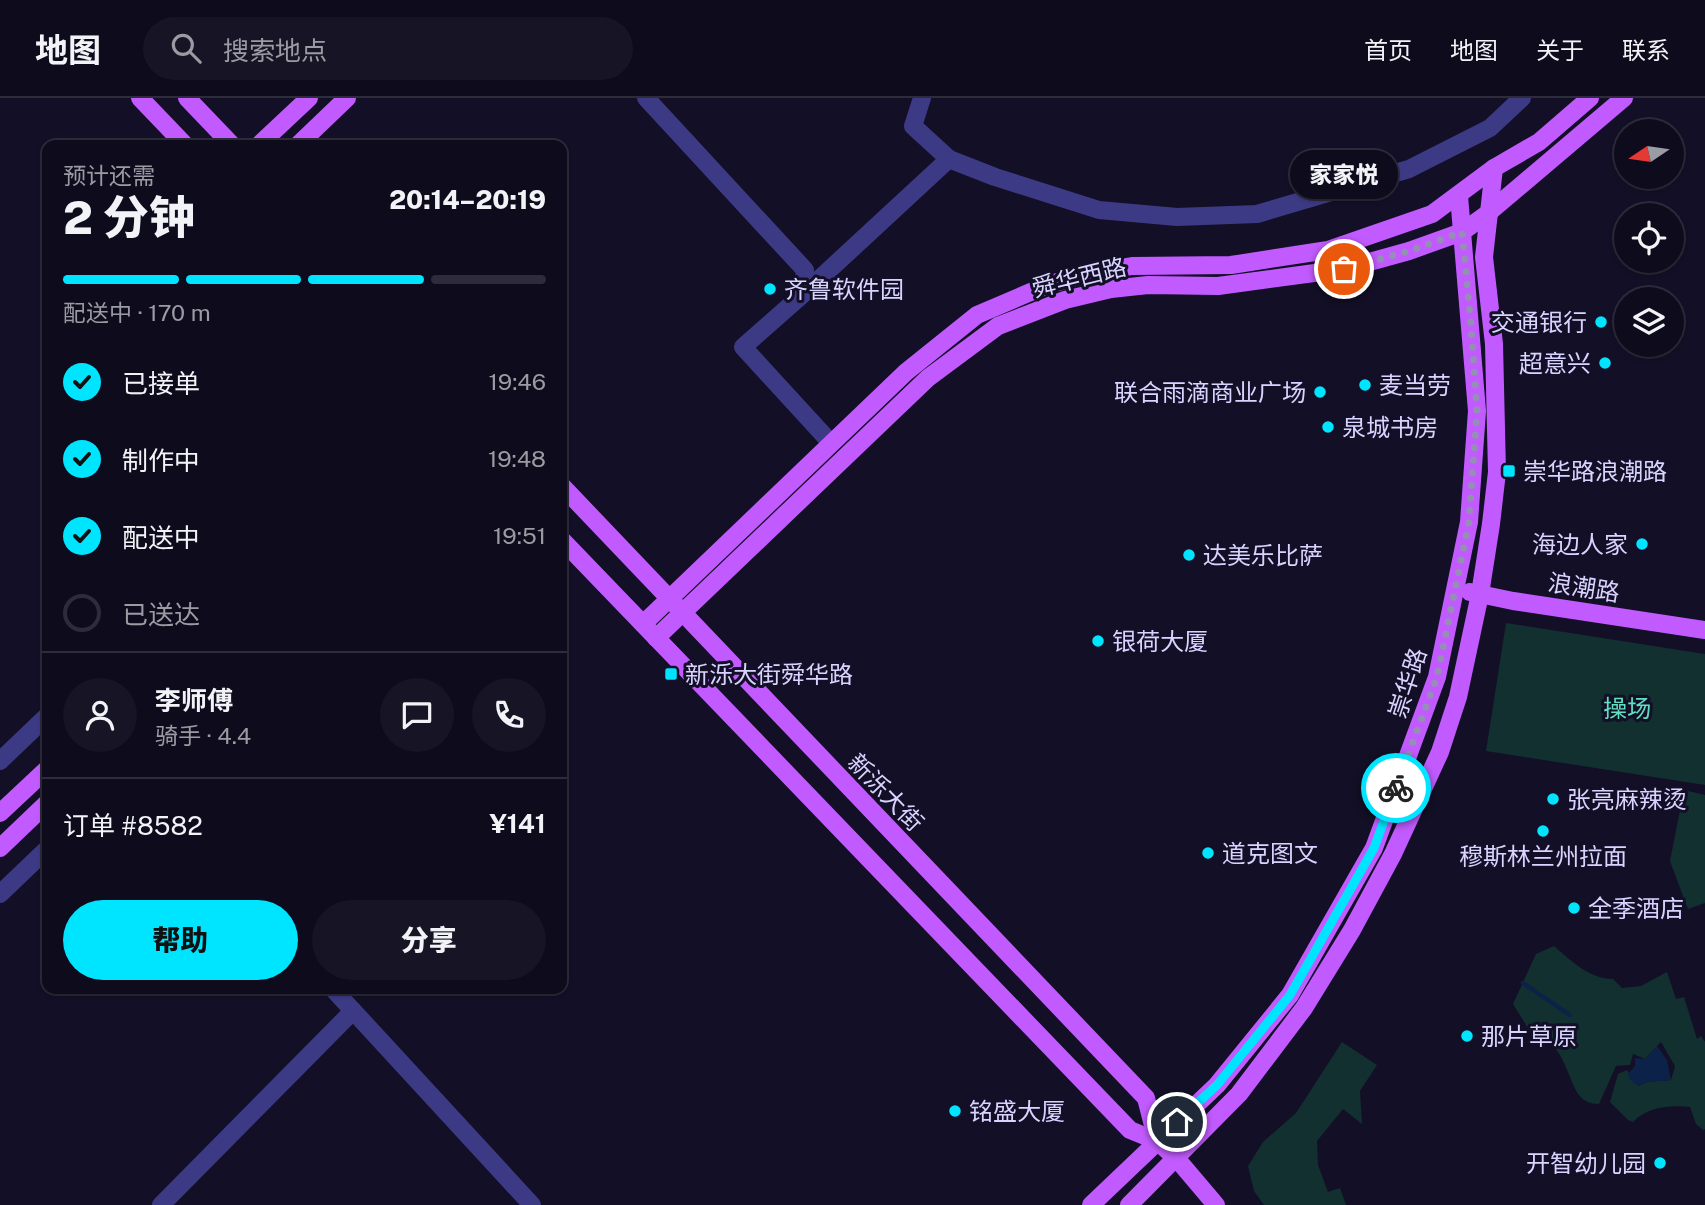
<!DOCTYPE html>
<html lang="zh">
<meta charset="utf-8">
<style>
:root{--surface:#0e0b1c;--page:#171425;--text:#f1f3f6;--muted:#9b9ba3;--line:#2e2b3b;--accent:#00e5ff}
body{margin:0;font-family:"Public Sans","Noto Sans SC",sans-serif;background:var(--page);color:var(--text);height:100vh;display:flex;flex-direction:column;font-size:26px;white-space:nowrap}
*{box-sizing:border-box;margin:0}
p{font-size:23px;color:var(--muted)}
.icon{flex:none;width:38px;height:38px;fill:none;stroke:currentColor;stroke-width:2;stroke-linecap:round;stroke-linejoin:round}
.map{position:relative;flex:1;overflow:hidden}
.panel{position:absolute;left:42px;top:42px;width:525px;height:854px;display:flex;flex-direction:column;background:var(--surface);border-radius:14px;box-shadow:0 2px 5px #0004,0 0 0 2px var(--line)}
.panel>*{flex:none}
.needle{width:46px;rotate:257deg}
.tools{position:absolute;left:1614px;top:21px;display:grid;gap:14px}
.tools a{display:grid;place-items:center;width:70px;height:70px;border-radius:50%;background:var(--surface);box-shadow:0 2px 5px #0004,0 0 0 2px var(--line);font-size:35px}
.pin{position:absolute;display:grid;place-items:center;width:60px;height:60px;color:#fff;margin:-30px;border:4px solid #fff;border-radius:50%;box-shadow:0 2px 7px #0007}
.courier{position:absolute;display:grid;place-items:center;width:70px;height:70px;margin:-35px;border:5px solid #00e5ff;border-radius:50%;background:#fff;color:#222;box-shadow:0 2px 9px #0007}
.bubble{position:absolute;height:49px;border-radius:24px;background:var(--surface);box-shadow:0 2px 5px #0004,0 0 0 2px var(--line);font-size:23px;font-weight:800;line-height:49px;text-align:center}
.head em{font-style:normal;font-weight:800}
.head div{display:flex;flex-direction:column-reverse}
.head{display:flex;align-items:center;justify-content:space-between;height:119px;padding:0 21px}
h1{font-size:46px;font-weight:800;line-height:52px}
.bar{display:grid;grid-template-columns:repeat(4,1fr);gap:10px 7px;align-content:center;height:84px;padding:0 21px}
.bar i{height:9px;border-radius:5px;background:var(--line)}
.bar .on{background:var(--accent)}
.bar p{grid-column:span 4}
.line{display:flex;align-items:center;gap:18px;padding:0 21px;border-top:2px solid var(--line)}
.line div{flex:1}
.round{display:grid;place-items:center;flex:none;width:74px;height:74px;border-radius:37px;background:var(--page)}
ol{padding:0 21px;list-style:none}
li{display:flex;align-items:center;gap:21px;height:77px}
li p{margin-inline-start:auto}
li .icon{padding:7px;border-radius:50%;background:var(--accent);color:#111;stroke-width:4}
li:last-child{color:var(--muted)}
li i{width:38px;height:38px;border:4px solid var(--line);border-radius:50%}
.primary-button{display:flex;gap:14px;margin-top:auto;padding:14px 21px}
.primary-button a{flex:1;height:80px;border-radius:42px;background:var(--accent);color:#111;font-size:28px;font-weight:800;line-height:80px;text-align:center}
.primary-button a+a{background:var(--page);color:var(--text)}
header{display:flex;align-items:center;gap:42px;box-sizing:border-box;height:98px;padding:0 35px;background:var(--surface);border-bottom:2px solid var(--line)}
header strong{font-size:33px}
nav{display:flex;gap:38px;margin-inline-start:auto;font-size:24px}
.search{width:490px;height:63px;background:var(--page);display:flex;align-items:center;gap:18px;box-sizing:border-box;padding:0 24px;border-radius:38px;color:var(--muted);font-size:26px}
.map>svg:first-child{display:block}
.green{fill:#12302f}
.water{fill:#0c2248}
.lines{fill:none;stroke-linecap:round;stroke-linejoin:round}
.stream{stroke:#0c2248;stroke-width:4.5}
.minor{stroke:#3d3a85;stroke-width:18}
.major{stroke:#c25bff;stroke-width:18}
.done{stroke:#948fb3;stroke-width:7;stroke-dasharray:0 12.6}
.route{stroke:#00e5ff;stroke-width:9}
.poi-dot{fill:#00e5ff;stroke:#130f26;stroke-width:2.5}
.labels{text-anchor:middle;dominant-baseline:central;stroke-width:6;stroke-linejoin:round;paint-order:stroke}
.street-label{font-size:24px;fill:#d9d4ff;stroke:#130f26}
.poi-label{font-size:24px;fill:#d9d4ff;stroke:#130f26;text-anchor:start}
.park-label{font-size:24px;fill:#5fe0c0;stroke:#130f26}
</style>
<header>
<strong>地图</strong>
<div class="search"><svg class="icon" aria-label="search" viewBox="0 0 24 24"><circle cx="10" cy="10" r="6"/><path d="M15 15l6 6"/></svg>搜索地点</div>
<nav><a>首页</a><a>地图</a><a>关于</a><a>联系</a></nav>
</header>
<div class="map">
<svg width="1705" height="1107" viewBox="0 0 1705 1107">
<rect width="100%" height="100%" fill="#130f26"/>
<g class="green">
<polygon points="1506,525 1705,556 1705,687 1486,653"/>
<polygon points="1684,692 1705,697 1705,805 1688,811 1670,763"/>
<path d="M1554 848C1571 863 1590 881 1613 881L1622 890 1641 888 1667 874 1676 901 1684 899 1697 941 1701 938 1705 944V1031L1703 1032 1696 1026 1690 1009C1670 1007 1647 1009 1633 1024L1628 1022 1610 1004 1618 976 1627 972 1638 988 1647 984 1671 982 1675 968 1661 944 1645 961 1633 956 1630 967 1616 968 1599 1006C1577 1006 1575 989 1567 972 1564 963 1559 955 1553 947L1534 940 1513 906 1536 856Z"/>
<polygon points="1342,944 1377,967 1360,993 1362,1026 1343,1011 1317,1043 1318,1067 1328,1094 1340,1090 1346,1107 1264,1107 1254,1093 1248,1068 1263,1044 1296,1015"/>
</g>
<polygon class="water" points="1657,948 1667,962 1671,982 1647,984 1638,988 1629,981 1628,976 1635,968 1635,960 1645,961"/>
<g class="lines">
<polyline class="stream" points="1523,885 1570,917"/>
<g class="minor">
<polyline points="646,0 805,172 802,197 743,249 831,345"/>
<polyline points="922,0 913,28 949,61 995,79 1099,112 1177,119 1257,116 1409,71 1490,30 1522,0"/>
<polyline points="802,197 949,61"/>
<polyline points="0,663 47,618"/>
<polyline points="0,796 47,751"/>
<polyline points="333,891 532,1107"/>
<polyline points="161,1107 353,913"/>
</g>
<g class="major">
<polyline points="140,0 185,47"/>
<polyline points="187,0 232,47"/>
<polyline points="259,47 309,0"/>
<polyline points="298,47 347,0"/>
<polyline points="562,388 1146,1000 1157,1043"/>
<polyline points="562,442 1130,1032 1157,1043 1177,1061 1216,1107"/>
<polyline points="1470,494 1513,503 1705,532"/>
<polyline points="643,526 906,274 977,217 1047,187 1086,176 1132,168 1231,167 1328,152 1432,116 1494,70 1539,44 1590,0"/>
<polyline points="656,540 928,280 998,228 1065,202 1111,191 1148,187 1218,188 1344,171 1409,153 1462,134 1487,116 1624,0"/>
<polyline points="0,715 47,671"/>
<polyline points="0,750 47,705"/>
<polyline points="1091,1107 1217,987 1290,897 1374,750 1437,579 1469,424 1477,313 1459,98"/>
<polyline points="1129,1107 1239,996 1304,910 1352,832 1393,756 1440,654 1458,599 1480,496 1491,426 1497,374 1494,246 1484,159 1494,70"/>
</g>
</g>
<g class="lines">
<polyline class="done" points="1344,171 1409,153 1462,134 1471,226 1477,313 1469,424 1437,579 1396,690"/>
<polyline class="route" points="1177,1024 1217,987 1290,897 1374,750 1396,690"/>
</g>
<g class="poi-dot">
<circle cx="770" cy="191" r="7"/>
<circle cx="1601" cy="224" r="7"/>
<circle cx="1605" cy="265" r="7"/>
<circle cx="1365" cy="287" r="7"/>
<circle cx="1320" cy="294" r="7"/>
<circle cx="1328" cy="329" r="7"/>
<rect x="1502" y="366" width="14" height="14" rx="3.5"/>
<circle cx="1642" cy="446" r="7"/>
<circle cx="1189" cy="457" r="7"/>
<circle cx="1098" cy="543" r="7"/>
<rect x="664" y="569" width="14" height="14" rx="3.5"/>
<circle cx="1553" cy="701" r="7"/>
<circle cx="1543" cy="733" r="7"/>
<circle cx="1208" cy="755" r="7"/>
<circle cx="1574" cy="810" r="7"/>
<circle cx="1467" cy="938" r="7"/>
<circle cx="955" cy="1013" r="7"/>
<circle cx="1660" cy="1065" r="7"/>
</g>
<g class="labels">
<g class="street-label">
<text transform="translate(1079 179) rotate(-14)">舜华西路</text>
<text transform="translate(1584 489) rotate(9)">浪潮路</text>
<text transform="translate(1407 585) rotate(-72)">崇华路</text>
<text transform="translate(886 694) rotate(46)">新泺大街</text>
</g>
<g class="poi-label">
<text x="784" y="191">齐鲁软件园</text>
<text x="1587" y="224" text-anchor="end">交通银行</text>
<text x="1591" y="265" text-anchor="end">超意兴</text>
<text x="1379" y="287">麦当劳</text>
<text x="1306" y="294" text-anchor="end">联合雨滴商业广场</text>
<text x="1342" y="329">泉城书房</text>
<text x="1523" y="373">崇华路浪潮路</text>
<text x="1628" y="446" text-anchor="end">海边人家</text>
<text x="1203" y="457">达美乐比萨</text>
<text x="1112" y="543">银荷大厦</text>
<text x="685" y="576">新泺大街舜华路</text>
<text x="1567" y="701">张亮麻辣烫</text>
<text x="1222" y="755">道克图文</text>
<text x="1543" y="758" text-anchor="middle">穆斯林兰州拉面</text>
<text x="1588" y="810">全季酒店</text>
<text x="1481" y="938">那片草原</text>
<text x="969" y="1013">铭盛大厦</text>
<text x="1646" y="1065" text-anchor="end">开智幼儿园</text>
</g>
<g class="park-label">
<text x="1627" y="610">操场</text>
</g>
</g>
</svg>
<div class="tools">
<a><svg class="needle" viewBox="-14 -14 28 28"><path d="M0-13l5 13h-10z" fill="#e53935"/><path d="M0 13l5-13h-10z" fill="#9b9ba3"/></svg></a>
<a><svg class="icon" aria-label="locate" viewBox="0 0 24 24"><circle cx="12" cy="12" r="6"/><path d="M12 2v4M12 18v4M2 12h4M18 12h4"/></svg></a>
<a><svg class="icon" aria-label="layers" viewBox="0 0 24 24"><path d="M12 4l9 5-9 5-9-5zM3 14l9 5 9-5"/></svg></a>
</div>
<div class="pin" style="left:1344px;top:171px;background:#ea580c"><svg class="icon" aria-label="bag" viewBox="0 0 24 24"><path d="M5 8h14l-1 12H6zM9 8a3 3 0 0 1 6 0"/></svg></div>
<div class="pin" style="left:1177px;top:1024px;background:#1f2937"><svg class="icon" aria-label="home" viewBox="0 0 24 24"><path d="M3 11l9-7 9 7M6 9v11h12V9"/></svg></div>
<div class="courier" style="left:1396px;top:690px"><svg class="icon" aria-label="bike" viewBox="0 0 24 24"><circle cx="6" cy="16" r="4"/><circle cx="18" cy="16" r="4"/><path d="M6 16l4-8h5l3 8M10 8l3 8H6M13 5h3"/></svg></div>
<div class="bubble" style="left:1290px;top:52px;width:108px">家家悦</div>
<section class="panel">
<div class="head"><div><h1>2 分钟</h1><p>预计还需</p></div><em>20:14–20:19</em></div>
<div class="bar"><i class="on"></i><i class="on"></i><i class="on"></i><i></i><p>配送中 · 170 m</p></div>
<ol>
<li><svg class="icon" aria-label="check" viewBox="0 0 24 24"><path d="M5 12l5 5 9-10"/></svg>已接单<p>19:46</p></li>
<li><svg class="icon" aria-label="check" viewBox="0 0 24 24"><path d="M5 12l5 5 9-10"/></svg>制作中<p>19:48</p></li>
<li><svg class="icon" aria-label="check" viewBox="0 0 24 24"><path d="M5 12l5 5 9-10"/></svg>配送中<p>19:51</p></li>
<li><i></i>已送达</li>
</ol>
<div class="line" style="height:126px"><a class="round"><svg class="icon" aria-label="person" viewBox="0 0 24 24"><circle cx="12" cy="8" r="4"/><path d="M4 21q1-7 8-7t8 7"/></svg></a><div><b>李师傅</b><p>骑手 · 4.4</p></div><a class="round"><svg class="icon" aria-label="chat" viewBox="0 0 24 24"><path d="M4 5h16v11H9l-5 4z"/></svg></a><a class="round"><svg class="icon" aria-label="phone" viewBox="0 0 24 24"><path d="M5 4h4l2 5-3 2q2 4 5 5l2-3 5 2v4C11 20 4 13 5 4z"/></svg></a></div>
<div class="line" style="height:91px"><div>订单 #8582</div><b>¥141</b></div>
<div class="primary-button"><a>帮助</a><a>分享</a></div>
</section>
</div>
